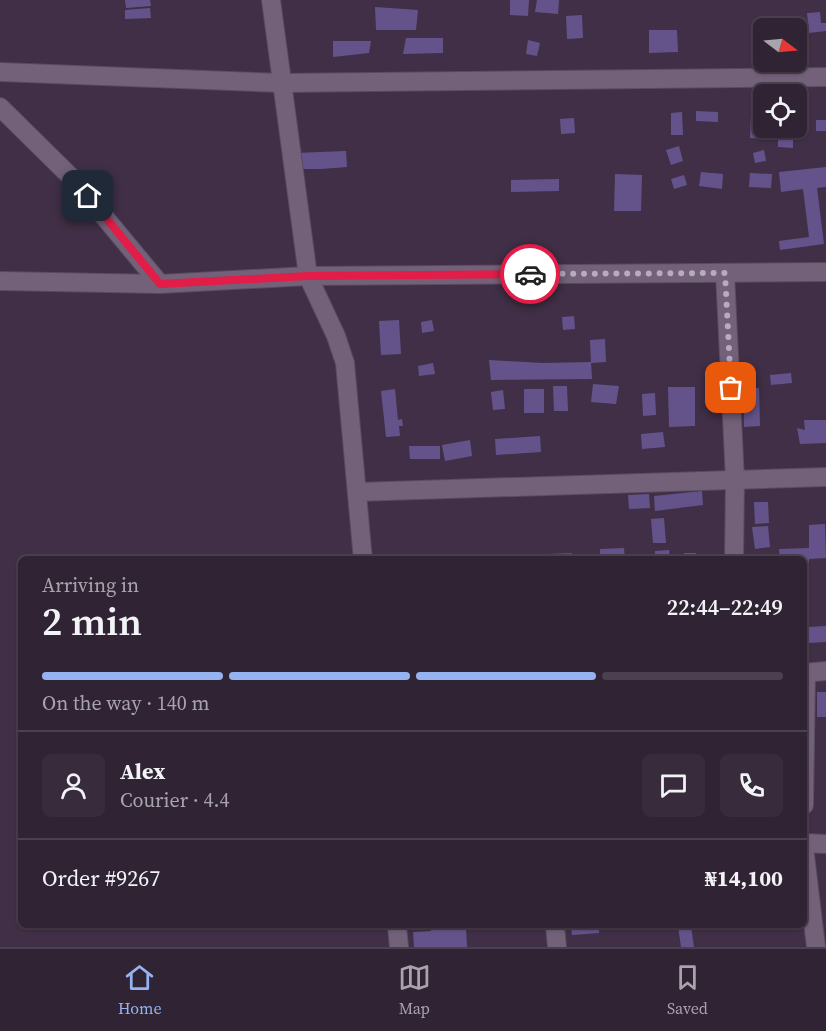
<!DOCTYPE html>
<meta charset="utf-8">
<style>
:root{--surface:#302334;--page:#382b3c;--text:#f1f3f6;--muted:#a8a4ac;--line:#4b404f;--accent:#95b2f1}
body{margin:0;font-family:"Source Serif 4",serif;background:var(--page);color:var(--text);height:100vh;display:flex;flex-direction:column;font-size:22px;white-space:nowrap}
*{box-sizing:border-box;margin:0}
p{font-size:20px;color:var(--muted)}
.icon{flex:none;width:33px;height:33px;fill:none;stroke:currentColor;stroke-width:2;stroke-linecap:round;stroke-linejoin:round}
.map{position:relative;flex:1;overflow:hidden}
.details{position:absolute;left:18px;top:556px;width:789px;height:372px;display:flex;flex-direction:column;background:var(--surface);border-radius:9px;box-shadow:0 2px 4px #0004,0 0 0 2px var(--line)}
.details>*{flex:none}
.needle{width:39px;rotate:106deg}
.buttons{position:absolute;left:753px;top:18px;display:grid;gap:12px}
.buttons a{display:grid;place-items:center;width:54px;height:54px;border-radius:9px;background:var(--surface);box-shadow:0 2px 4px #0004,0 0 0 2px var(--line);font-size:30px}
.pin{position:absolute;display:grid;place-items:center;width:51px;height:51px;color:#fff;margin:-26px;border-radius:12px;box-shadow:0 3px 9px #0006}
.courier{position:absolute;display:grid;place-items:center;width:60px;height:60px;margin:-30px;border:4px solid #e11d48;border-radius:50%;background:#fff;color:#222;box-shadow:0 2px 8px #0007}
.headline em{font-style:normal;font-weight:600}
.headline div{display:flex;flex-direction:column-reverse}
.headline{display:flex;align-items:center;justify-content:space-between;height:102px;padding:0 24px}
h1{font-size:39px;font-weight:600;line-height:45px}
.bar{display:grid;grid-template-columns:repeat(4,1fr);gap:9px 6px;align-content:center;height:72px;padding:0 24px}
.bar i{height:8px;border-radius:4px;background:var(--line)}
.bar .selected{background:var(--accent)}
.bar p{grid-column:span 4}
.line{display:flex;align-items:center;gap:15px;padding:0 24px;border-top:2px solid var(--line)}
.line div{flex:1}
.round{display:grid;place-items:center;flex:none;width:63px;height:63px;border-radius:9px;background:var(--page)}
.tabs{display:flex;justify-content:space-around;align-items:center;height:84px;border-top:2px solid var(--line);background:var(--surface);font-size:16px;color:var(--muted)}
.tabs a{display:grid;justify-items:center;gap:3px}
.tabs .selected{color:var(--accent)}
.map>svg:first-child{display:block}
.building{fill:#64538b}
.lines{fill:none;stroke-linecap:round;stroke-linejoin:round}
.minor-casing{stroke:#594b5e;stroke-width:20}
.minor{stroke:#73617a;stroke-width:18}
.done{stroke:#b8abbd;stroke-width:6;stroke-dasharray:0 10.8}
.route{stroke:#e11d48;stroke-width:8}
</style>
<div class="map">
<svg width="826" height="947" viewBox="0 0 826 947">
<rect width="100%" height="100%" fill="#402f46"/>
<g class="building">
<polygon points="125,0 150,0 151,6 126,8"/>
<polygon points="510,0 529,0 528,16 510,15"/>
<polygon points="537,0 559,0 558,14 535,12"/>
<polygon points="375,7 418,10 416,30 376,30"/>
<polygon points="150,8 151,18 125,19 125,10"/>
<polygon points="820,12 821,23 826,23 826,31 809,33 807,13"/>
<polygon points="582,15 583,38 567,39 566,16"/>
<polygon points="649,30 677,30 678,52 649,53"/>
<polygon points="406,38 443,38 443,53 403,54"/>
<polygon points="528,40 540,43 537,56 526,54"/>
<polygon points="333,41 371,41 369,53 333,57"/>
<polygon points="696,111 718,112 718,122 696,121"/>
<polygon points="682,112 683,135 671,135 671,113"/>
<polygon points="751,114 764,114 764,139 750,138"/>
<polygon points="574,118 575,133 561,134 560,119"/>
<rect x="816" y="120" width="10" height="11"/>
<polygon points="778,128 793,128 793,148 778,147"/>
<polygon points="679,146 683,161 671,165 666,150"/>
<polygon points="764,150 766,161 755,163 753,153"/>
<polygon points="346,151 347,167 321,169 298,169 295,153"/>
<polygon points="826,167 826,187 817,188 824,244 780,250 779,241 809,237 803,189 781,192 779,172"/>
<polygon points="701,172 723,174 722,189 699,186"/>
<polygon points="750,173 772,174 771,188 749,187"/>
<polygon points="615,174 642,175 641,211 614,211"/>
<polygon points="684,175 687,185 674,189 671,179"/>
<polygon points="559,179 559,191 511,192 511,180"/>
<polygon points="574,316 575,329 563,330 562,317"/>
<polygon points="399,320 401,354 381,355 379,321"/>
<polygon points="432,320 434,331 422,333 421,322"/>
<polygon points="605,339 606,362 591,363 590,340"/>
<polygon points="489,360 543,363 591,362 592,379 491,380"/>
<polygon points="433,363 435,374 419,376 418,366"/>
<polygon points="791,373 792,383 771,385 770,375"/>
<polygon points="593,384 619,386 616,404 591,402"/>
<polygon points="553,386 567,386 568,411 554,411"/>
<polygon points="668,387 695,387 695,426 669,427"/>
<polygon points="759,388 760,426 744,427 743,389"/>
<polygon points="395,389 398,420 402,419 403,426 399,426 400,436 386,437 381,391"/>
<rect x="524" y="389" width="20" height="24"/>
<polygon points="503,390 505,409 493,410 491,392"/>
<polygon points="655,393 656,415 643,416 642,394"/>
<polygon points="804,420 826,420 826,443 800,444 797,428 805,430"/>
<polygon points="663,432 665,447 642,449 641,434"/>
<polygon points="540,436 541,452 496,455 495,439"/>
<polygon points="470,440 472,456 445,461 442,445"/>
<polygon points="409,446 440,446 440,459 410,459"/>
<polygon points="702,491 703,505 655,511 654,496"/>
<polygon points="649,494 650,508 629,509 628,495"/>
<polygon points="754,502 768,502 769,523 755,524"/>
<polygon points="664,518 666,543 653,543 651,519"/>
<polygon points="825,524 826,558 809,559 809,567 804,568 804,560 780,560 779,549 809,548 809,525"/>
<polygon points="768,526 770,547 755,549 752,527"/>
<polygon points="624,548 625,560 600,560 600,549"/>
<polygon points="669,550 670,560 655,560 655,551"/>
<polygon points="572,553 573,560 548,560 548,554"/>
<polygon points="684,553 696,553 697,560 684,560"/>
<polygon points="826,626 826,642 809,643 808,627"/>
<rect x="817" y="692" width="9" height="25"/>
<polygon points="430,926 441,926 441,929 466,927 467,947 414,947 413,932 431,931"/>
<polygon points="571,926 599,926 599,933 572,935"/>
<polygon points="678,926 691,926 694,947 681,947"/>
</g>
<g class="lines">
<g class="minor-casing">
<g id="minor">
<polyline points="271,0 308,276 336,336 345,363 363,560"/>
<polyline points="0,72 280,83 826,77"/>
<polyline points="0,107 73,179 160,284 308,276 826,272"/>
<polyline points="725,273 735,480 734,560"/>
<polyline points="0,281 160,284"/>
<polyline points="357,492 826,477"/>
<polyline points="804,673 826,671"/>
<polyline points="804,805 806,673"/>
<polyline points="804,843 826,844"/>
<polyline points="804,847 816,947"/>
<polyline points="397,926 399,947"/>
<polyline points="555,926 557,947"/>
</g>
</g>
<use href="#minor" class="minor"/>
</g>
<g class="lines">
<polyline class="done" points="530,274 725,273 731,388"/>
<polyline class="route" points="88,196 160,284 308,276 530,274"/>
</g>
</svg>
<div class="buttons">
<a><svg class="needle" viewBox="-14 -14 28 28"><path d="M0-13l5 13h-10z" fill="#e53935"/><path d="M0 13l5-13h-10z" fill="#a8a4ac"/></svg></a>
<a><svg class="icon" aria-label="locate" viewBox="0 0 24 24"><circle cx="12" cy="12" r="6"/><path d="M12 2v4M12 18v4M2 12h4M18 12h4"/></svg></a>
</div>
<div class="pin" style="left:731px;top:388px;background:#ea580c"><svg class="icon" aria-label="bag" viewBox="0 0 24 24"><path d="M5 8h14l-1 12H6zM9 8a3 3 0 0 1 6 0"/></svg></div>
<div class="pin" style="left:88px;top:196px;background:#1f2937"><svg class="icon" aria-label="home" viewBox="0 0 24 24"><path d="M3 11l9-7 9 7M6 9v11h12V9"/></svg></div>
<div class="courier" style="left:530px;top:274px"><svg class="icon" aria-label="car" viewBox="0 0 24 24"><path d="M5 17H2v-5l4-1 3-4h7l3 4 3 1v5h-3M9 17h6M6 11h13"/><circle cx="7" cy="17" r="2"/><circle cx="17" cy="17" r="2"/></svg></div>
<section class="details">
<div class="headline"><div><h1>2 min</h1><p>Arriving in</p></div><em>22:44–22:49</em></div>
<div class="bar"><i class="selected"></i><i class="selected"></i><i class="selected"></i><i></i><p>On the way · 140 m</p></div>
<div class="line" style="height:108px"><a class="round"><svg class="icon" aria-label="person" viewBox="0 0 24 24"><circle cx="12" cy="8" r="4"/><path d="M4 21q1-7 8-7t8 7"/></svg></a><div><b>Alex</b><p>Courier · 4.4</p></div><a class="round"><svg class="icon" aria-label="chat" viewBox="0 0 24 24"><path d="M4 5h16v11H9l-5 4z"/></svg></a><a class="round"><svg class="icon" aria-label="phone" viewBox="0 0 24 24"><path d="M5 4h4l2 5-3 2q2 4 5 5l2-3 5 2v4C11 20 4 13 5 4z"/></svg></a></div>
<div class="line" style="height:78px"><div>Order #9267</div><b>₦14,100</b></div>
</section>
</div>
<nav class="tabs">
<a class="selected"><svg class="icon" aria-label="home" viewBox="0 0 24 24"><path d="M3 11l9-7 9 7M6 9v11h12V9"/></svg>Home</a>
<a><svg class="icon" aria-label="map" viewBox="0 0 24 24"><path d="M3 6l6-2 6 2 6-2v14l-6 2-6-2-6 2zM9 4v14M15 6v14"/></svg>Map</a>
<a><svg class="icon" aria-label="saved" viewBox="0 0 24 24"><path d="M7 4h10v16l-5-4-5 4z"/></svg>Saved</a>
</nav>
